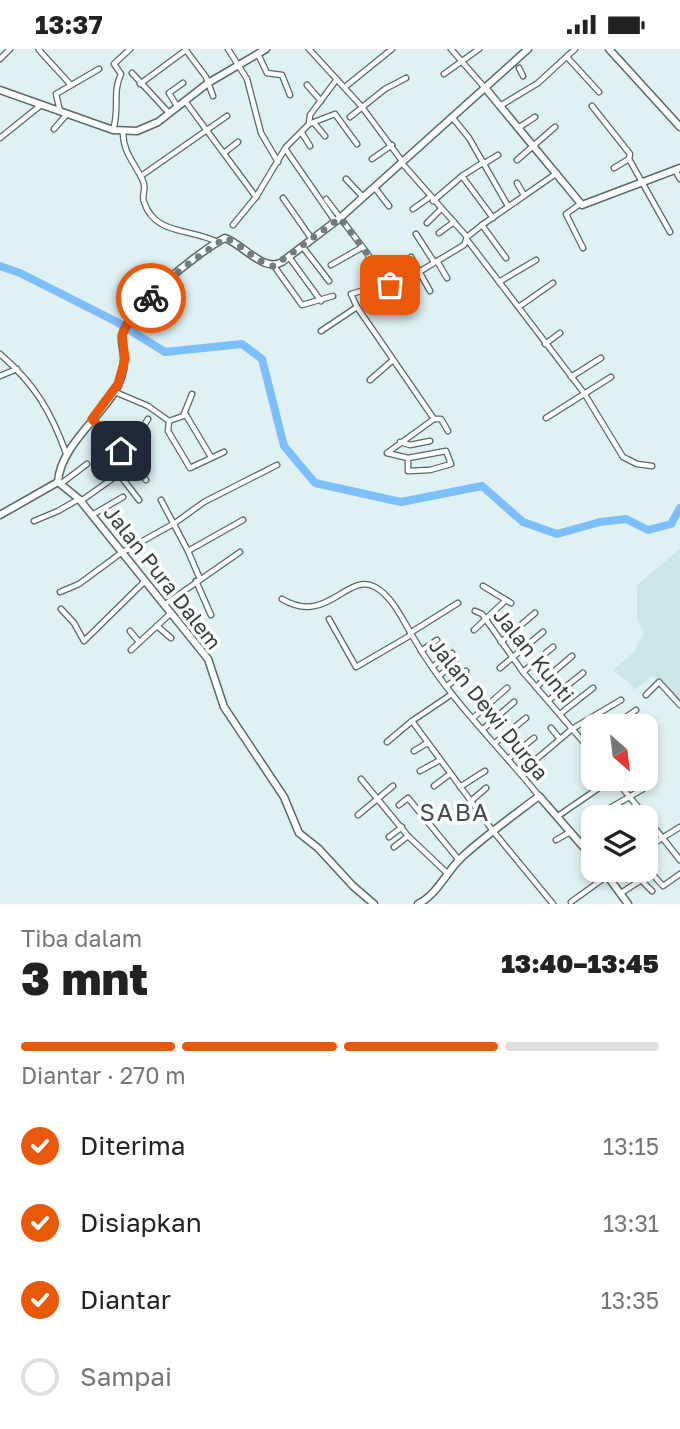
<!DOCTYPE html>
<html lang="id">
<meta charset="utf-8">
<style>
:root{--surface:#fff;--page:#f2f2f2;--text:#222;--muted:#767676;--line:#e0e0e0;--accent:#ea580c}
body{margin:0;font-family:"Golos Text",sans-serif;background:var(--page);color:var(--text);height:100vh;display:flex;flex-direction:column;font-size:26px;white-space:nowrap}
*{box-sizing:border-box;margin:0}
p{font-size:23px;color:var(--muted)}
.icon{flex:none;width:38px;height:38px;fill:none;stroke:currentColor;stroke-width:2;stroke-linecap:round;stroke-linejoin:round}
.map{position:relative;height:855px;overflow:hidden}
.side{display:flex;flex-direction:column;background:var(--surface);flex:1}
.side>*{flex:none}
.needle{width:46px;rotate:152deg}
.tools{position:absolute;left:581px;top:665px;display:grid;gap:14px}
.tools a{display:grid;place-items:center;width:77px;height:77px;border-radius:14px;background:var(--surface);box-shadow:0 4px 10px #0003;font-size:35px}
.pin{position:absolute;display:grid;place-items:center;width:60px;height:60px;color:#fff;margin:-30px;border-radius:14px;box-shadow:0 4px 10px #0006}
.courier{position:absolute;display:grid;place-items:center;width:70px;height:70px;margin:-35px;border:5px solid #ea580c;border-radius:50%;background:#fff;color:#222;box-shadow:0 2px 9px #0007}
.overview em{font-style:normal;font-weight:800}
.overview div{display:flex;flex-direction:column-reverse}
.overview{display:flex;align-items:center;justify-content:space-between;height:119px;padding:0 21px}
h1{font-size:46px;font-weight:800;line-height:52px}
.bar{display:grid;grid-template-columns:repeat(4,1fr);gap:10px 7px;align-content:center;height:84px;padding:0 21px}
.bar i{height:9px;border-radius:5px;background:var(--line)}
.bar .selected{background:var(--accent)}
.bar p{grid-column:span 4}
ol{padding:0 21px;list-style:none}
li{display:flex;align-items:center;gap:21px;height:77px}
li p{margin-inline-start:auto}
li .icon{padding:7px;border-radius:50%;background:var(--accent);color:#fff;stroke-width:4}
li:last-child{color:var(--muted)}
li i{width:38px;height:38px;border:4px solid var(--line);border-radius:50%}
.status{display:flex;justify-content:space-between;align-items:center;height:49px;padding:0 35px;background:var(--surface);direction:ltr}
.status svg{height:19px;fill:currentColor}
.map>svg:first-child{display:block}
.built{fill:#cbe6e7}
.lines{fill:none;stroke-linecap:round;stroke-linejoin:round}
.river{stroke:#7dbefc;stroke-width:8}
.street-casing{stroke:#586868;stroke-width:7}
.secondary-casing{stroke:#586868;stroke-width:9}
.street{stroke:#fff;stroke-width:4.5}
.secondary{stroke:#fff;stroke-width:6}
.done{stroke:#727d7d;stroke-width:7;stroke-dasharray:0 12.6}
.route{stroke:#ea580c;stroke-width:9}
.labels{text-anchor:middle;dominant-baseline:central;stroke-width:7;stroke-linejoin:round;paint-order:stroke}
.street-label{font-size:21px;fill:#373e3e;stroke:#fff}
.quarter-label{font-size:24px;letter-spacing:2px;fill:#3f4e4f;stroke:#fff}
</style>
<div class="status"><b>13:37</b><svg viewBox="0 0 49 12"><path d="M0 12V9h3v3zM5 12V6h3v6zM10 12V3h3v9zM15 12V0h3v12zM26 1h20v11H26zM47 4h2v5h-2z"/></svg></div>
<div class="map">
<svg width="680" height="855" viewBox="0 0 680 855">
<rect width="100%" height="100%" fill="#dff1f2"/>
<polygon class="built" points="680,500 680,655 653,627 634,641 631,635 613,621 634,603 644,583 637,570 637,536"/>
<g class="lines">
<polyline class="river" points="0,217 20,224 115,272 165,303 242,295 262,310 284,397 315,434 401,453 482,437 523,473 557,485 600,473 626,470 648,481 671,475 680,459"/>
<g class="street-casing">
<g id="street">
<polyline points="185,0 206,28 213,47"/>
<polyline points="228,0 247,30 261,84 278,113"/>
<polyline points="309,0 362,58 402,112"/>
<polyline points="451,0 485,39"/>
<polyline points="39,1 70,35"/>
<polyline points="258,5 267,24 282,26 290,46"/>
<polyline points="567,8 599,43"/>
<polyline points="0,10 10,0"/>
<polyline points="519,19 523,27"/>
<polyline points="132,24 169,64"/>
<polyline points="444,25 479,0"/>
<polyline points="140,35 186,1"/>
<polyline points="307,36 321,52"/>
<polyline points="345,38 392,0"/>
<polyline points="185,52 256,148"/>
<polyline points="177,57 169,44 183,34"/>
<polyline points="500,57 538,34 575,0"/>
<polyline points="592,57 630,105 629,110 670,183"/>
<polyline points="60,62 56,45 99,20"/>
<polyline points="350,68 385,40 406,29"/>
<polyline points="452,68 469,89 508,157"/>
<polyline points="314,74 325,87"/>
<polyline points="309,75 335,65 357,95"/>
<polyline points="518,79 535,68"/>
<polyline points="54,80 67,65"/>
<path d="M113 81C120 60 112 43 121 25L114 15 130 0"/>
<path d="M123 83C123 104 135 114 143 132 147 140 141 146 144 153 155 187 192 179 217 193"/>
<polyline points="302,84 310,97"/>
<polyline points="0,89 41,56"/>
<polyline points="286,101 335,172"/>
<polyline points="224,104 238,93"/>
<polyline points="372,110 392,96"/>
<polyline points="517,111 555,78"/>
<polyline points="401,113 467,188"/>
<polyline points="485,114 498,106"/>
<polyline points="614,119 629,110"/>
<polyline points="675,121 680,130"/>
<polyline points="141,127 227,67"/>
<polyline points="462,127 484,113"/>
<polyline points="346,130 363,148"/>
<polyline points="517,134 524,146"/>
<polyline points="375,139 389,157"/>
<polyline points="283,149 311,189"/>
<polyline points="326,150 367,204 385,235"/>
<polyline points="433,152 462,127 493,169"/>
<polyline points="580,155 566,165 583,199"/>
<polyline points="413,160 430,148"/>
<polyline points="427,174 441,160"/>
<polyline points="233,176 256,148 286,98 309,75 310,66 337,30"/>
<polyline points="482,176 506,209"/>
<polyline points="439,184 454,173"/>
<polyline points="416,185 434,213"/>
<polyline points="468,192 584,344 623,408 637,415 652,417"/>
<polyline points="302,197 329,232"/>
<polyline points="289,208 321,252"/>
<polyline points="411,208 430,242"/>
<polyline points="437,212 447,229"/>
<polyline points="331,216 361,199"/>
<polyline points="274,217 302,256 333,247"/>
<polyline points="499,233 536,211"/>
<polyline points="520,257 553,234"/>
<polyline points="321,282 357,258"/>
<polyline points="545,295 560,284"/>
<path d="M0 305C35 335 52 364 67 407"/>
<polyline points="0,327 17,320"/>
<polyline points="571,328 601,309"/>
<polyline points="370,331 393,311"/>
<polyline points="115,343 148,357 169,372"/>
<polyline points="184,365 192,345"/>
<polyline points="546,369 611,328"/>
<polyline points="92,370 146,431"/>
<polyline points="169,372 168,382 190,419 224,403"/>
<polyline points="169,372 186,366 211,408"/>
<polyline points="448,382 441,370 434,370 357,258 351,245 385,235 395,235 419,223 464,196 467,188 482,176 557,124"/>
<polyline points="138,386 146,396"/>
<polyline points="400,393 410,396 430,392"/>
<polyline points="121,402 138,386 148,370"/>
<polyline points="408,409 408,422 430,421 451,415 446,402 408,409 387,404 434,370"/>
<polyline points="62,434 87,415"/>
<polyline points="161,451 188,502"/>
<polyline points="81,452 119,425 139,451"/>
<polyline points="92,466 123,448"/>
<polyline points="34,472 58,462 79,450"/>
<polyline points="200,530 188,502 243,471"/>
<polyline points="196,532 211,566"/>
<polyline points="483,537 511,554"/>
<polyline points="60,543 79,535 121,504 175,474 204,453 277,416"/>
<path d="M282 550C327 577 347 523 375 538 394 548 405 576 416 593 449 650 498 696 539 747"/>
<polyline points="164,556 240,503"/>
<polyline points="61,560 74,574 84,592 144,533"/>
<polyline points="475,562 482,565 523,623 593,704"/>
<polyline points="329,570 356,618 411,586"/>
<polyline points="157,577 171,589"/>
<polyline points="474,581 506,551"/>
<polyline points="130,582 139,593"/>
<polyline points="410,584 458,554"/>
<polyline points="501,593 535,564"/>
<polyline points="131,601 171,564"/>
<polyline points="421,602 437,591"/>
<polyline points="432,618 452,604"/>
<polyline points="500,619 543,583"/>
<polyline points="523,623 553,598"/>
<polyline points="439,627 455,614"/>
<polyline points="447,637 466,622"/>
<polyline points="536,638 572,607"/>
<polyline points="646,646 659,633 680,656"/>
<polyline points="549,651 583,624"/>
<polyline points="560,665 593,639"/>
<polyline points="473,669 507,639"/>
<polyline points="412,672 493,782 553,855"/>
<polyline points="613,677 636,661"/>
<polyline points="551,679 560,690"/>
<polyline points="483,680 514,653"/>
<polyline points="387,693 412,672 452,645"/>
<polyline points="495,694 526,669"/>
<polyline points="587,696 593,692"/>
<polyline points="414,702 427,694"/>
<polyline points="508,710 534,689"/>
<polyline points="420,722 440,711"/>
<polyline points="520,724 572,680 621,651"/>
<polyline points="361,730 408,787 448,825"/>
<polyline points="615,730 646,768"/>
<polyline points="434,737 450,725"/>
<polyline points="460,738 485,722"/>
<polyline points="471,752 486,739"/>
<polyline points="399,756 408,749 459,811"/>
<polyline points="610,759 643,740"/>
<polyline points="358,766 393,737"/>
<polyline points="558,767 612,730"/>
<polyline points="646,768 680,811"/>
<polyline points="389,788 402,778"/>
<polyline points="556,791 570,783"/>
<polyline points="394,798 408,787"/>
<polyline points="646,799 680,778"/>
<polyline points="646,818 663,837 680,825"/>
<polyline points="641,831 652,842"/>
<polyline points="621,844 652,824"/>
<polyline points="571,853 607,827"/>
</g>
</g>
<g class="secondary-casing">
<g id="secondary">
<polyline points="609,0 680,78"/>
<polyline points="486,40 582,156 680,119"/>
<polyline points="0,41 113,81 137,82 158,73 208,34 266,0"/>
<path d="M58 433C60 399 98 370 114 344 120 334 125 319 124 308 124 301 121 294 122 287 127 260 200 201 225 189 244 196 264 224 282 213L340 169 528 0"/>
<polyline points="58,433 79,450 208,610 224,658 284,748 299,784 318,799 353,837 374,855"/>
<polyline points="0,466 58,433"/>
<polyline points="603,821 628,855"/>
<path d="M418 855C438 845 446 823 462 808 486 786 513 767 539 747L593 809"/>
</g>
</g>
<use href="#street" class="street"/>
<use href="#secondary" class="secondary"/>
</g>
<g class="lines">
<path class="done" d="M151 249 181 220 225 189C242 195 259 216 274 217L340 169 367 204 385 235 390 236"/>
<polyline class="route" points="121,402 92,370 118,335 125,310 122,286 131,268 151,249"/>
</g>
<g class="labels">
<g class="street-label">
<text transform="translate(163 528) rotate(52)">Jalan Pura Dalem</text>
<text transform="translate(534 606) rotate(51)">Jalan Kunti</text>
<text transform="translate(489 660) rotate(51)">Jalan Dewi Durga</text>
</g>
<g class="quarter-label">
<text x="455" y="762">SABA</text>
</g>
</g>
</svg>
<div class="tools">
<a><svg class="needle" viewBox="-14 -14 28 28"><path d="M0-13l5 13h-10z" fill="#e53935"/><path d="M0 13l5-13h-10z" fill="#767676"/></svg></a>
<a><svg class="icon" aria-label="layers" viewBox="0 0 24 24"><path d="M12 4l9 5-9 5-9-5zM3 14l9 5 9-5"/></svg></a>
</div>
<div class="pin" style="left:390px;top:236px;background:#ea580c"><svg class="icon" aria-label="bag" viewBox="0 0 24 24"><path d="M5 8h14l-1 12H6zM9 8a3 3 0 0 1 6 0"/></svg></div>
<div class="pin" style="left:121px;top:402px;background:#1f2937"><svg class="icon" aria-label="home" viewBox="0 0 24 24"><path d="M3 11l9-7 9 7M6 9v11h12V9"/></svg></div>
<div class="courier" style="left:151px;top:249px"><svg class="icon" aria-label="bike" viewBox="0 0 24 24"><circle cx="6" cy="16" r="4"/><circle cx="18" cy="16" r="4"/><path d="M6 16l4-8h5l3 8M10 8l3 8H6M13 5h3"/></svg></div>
</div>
<section class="side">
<div class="overview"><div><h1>3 mnt</h1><p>Tiba dalam</p></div><em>13:40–13:45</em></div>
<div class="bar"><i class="selected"></i><i class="selected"></i><i class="selected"></i><i></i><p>Diantar · 270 m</p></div>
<ol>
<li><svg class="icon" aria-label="check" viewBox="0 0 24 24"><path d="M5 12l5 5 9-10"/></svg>Diterima<p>13:15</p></li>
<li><svg class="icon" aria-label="check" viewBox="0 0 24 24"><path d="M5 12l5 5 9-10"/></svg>Disiapkan<p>13:31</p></li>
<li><svg class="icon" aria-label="check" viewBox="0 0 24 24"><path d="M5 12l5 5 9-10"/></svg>Diantar<p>13:35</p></li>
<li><i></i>Sampai</li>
</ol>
</section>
